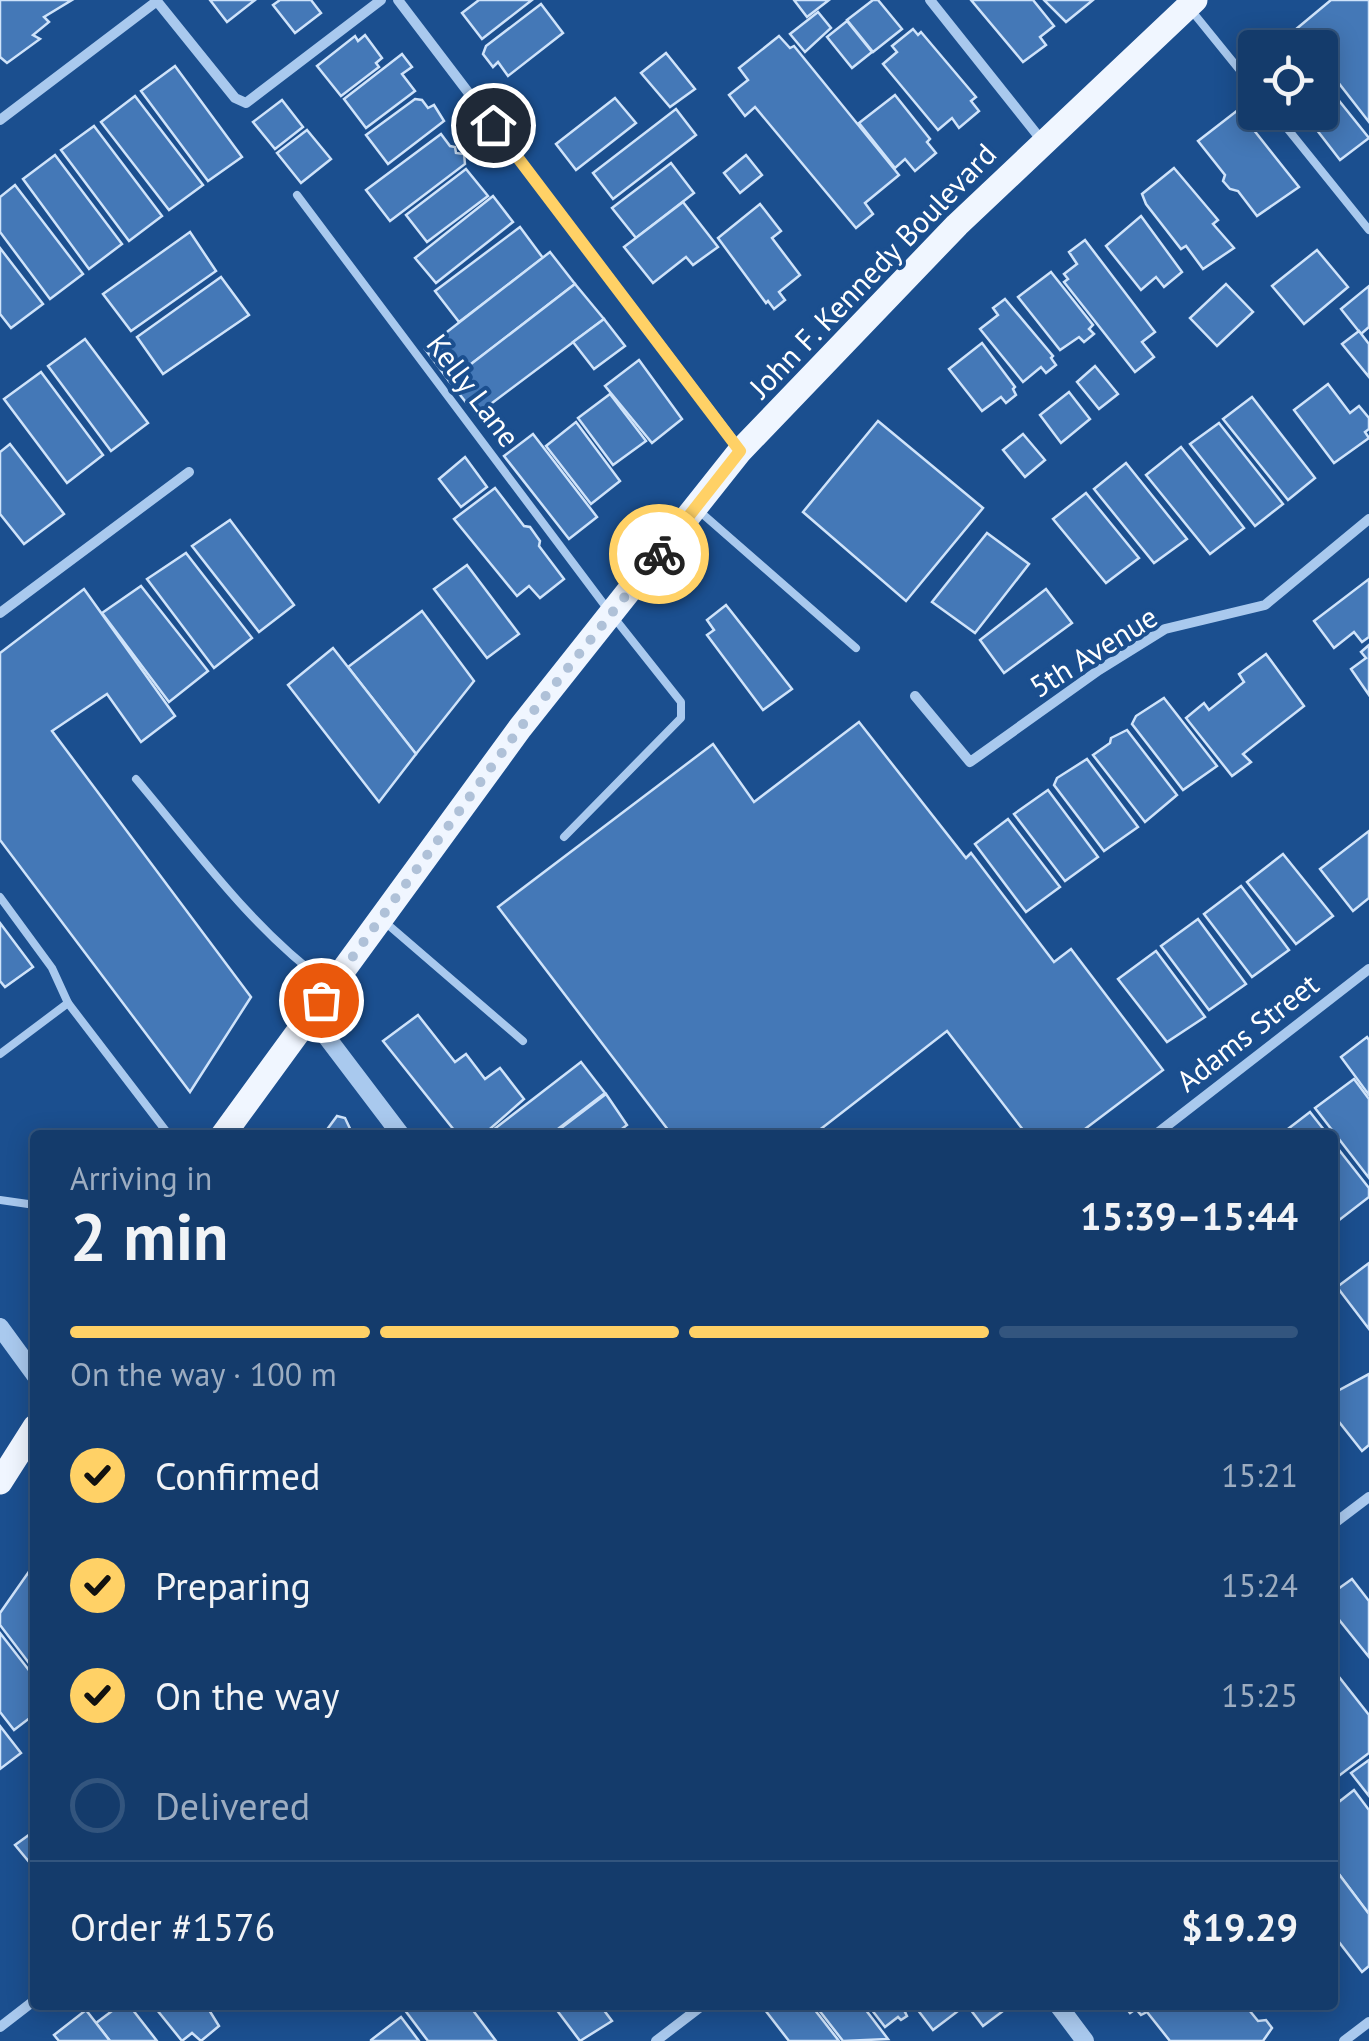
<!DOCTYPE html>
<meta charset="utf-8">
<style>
:root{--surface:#143b6b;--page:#214673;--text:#f1f3f6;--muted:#9dadc1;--line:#33557e;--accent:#ffd166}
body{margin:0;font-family:"PT Sans",sans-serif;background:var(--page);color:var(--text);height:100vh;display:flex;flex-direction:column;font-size:38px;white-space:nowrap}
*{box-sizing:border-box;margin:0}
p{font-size:32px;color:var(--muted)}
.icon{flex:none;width:55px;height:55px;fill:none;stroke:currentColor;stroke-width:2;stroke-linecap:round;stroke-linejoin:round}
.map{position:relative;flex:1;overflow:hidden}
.details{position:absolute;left:30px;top:1130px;width:1308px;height:880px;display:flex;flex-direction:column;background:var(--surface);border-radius:10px;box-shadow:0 5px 25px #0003,0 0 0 2px var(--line)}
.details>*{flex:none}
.buttons{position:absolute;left:1238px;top:30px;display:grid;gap:20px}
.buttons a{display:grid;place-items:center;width:100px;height:100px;border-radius:10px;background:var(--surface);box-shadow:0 5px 25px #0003,0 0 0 2px var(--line);font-size:50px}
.pin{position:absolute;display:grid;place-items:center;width:85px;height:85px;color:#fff;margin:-42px;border:5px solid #fff;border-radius:50%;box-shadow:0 2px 10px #0007}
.courier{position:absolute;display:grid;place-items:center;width:100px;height:100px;margin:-50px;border:8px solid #ffd166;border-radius:50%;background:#fff;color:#222;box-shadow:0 2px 12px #0007}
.summary em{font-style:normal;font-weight:800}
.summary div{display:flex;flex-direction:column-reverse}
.summary{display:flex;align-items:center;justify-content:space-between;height:170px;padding:0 40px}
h1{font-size:65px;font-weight:800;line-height:75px}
.bar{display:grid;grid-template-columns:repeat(4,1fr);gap:15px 10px;align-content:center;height:120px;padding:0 40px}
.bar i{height:12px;border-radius:8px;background:var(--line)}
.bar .selected{background:var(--accent)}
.bar p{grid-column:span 4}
.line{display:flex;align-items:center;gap:25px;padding:0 40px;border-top:2px solid var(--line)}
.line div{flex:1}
ol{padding:0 40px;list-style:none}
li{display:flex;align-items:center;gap:30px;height:110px}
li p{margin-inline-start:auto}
li .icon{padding:10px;border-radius:50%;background:var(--accent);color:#111;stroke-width:4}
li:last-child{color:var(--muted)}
li i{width:55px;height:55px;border:5px solid var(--line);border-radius:50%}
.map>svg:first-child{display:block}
.building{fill:#4478b7;stroke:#cfe3fa;stroke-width:2.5}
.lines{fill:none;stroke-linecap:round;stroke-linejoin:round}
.service{stroke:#a9c9ee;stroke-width:8}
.minor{stroke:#a9c9ee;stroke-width:10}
.tertiary{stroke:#a9c9ee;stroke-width:18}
.primary{stroke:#f0f6ff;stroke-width:25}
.done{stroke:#afc1d8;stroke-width:10;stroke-dasharray:0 18}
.route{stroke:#ffd166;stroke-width:12}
.labels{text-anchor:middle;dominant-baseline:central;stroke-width:8;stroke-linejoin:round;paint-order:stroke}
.street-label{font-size:30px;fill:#fff;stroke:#1b4f8f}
</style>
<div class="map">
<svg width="1369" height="2041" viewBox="0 0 1369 2041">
<rect width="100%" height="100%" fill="#1b4f8f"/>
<g class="building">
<polygon points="0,0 72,0 44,17 49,22 33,35 40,39 7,63 0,57"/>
<polygon points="210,0 255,0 227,22"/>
<polygon points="280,0 311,0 321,13 295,33 273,5"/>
<polygon points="479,0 532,0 482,39 462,13"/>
<polygon points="794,0 829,0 807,17"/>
<polygon points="873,0 878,0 902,29 873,52 847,20"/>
<polygon points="971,0 1033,0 1054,26 1040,37 1046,45 1023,62"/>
<polygon points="1044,0 1093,0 1066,22"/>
<polygon points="1331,0 1369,0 1369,122 1320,59 1320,48 1299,48 1289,35"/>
<polygon points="541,4 563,33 508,76 498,62 493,67 483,54 486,46"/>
<polygon points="818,12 831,28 805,52 790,34"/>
<polygon points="847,21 872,52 852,68 827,37"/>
<polygon points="913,29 918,35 921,32 976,97 971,101 979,111 959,128 952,118 938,130 883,64 897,52 892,46"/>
<polygon points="365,35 382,58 376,63 379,67 341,96 317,66 355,36 358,41"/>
<polygon points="779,36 790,48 794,46 899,175 865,203 873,214 856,228 755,107 745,116 729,95 748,80 739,68"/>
<polygon points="666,53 695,89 670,107 641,73"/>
<polygon points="402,54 412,67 402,74 415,91 366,128 344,99"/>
<polygon points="175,66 242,157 208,181 141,91"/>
<polygon points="1320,77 1369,138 1340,160 1303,112 1320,112"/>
<polygon points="895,95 930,139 927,142 936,153 915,171 905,159 895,168 859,123"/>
<polygon points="135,96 203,185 169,210 101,122"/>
<polygon points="615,98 636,123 576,170 556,144"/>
<polygon points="415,99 422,100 428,108 434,105 444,121 388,164 366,135"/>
<polygon points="282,100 303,127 275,149 253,122"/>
<polygon points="676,109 696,135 613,199 593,173"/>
<polygon points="1238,110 1299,187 1257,216 1238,191 1230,189 1223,181 1225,175 1198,141"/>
<polygon points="94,126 162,216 129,241 61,150"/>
<polygon points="307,130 331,159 301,183 277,153"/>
<polygon points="441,134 450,146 455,147 456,153 464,154 465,164 390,221 366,190"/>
<polygon points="55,155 122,244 89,269 23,179"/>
<polygon points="746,155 762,175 740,193 724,173"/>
<polygon points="671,163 694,193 636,238 612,208"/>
<polygon points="1174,168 1218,220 1213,224 1234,248 1203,269 1186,246 1181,249 1146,204 1142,194"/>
<polygon points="466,169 488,196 427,242 406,215"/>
<polygon points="15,185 83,274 50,299 0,232 0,197"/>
<polygon points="493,196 513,222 436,283 415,258"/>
<polygon points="683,202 718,247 693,265 686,257 653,283 624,247"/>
<polygon points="760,204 781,231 772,238 800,275 779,292 785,300 774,309 768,301 766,303 718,238"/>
<polygon points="1141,216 1182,272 1164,287 1156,277 1141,290 1106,246"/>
<polygon points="520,227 543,258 459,322 435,291"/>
<polygon points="190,232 216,271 131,331 103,294"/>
<polygon points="1085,240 1155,332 1142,342 1154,357 1135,372 1064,282 1068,279 1064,274 1077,264 1069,252"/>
<polygon points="0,248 43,304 11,328 0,314"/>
<polygon points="1317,250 1348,287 1304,324 1272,286"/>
<polygon points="550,252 575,284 449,381 425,349"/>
<polygon points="1051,272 1093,325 1089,329 1094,334 1084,342 1079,337 1060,350 1018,297"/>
<polygon points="221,277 249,315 163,374 137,337"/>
<polygon points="575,284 604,319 476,415 449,381"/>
<polygon points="1226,284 1253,312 1217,346 1190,318"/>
<polygon points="1369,286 1369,327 1361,334 1341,309"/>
<polygon points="1005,299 1053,356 1051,358 1056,365 1046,373 1041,367 1023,382 980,329 998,315 993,308"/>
<polygon points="604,319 625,346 594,369 573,342"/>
<polygon points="1359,331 1369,344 1369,377 1342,344"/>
<polygon points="85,339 148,423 111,451 48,366"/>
<polygon points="982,343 1015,387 1013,389 1016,395 1006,403 1001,397 982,411 949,369"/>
<polygon points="639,360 682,419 652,443 605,386"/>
<polygon points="1095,366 1118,394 1099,409 1077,382"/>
<polygon points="41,372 103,455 67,483 4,399"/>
<polygon points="1328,384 1350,413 1359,406 1369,418 1369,429 1365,432 1369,438 1334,463 1294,410"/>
<polygon points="1069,392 1090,419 1061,443 1040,415"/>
<polygon points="610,394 646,441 613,465 578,418"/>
<polygon points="1252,397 1315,478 1288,500 1223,419"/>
<polygon points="878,421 983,508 906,601 803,512"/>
<polygon points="576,422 620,481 591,504 546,446"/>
<polygon points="1219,423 1283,504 1255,526 1190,444"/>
<polygon points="533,434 597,517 569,539 504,456"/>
<polygon points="1023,434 1045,460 1025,477 1003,450"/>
<polygon points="10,444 64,514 24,544 0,514 0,452"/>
<polygon points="1181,447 1244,528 1210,554 1146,475"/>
<polygon points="465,457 487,487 461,507 439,479"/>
<polygon points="1126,463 1187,539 1154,563 1094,489"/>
<polygon points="495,488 524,526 530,527 540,541 539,546 564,579 540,598 529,586 517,596 454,519"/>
<polygon points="1086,493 1139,558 1106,583 1053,519"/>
<polygon points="230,520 294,605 259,632 192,546"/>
<polygon points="987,533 1029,564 975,633 932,602"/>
<polygon points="186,553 252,638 214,668 147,579"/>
<polygon points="467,565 519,634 487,658 434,589"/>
<polygon points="1369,579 1369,637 1362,642 1354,632 1334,648 1314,621"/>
<polygon points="141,586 208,671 169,702 102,613"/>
<polygon points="84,589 175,716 141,742 107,694 52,731 251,997 190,1092 0,840 0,653"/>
<polygon points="1046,589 1072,623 1004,673 980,640"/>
<polygon points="726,605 792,689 763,710 707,635 714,630 707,620"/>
<polygon points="422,611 474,681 416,754 348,667"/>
<polygon points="1369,645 1369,695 1351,669 1366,658 1361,652"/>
<polygon points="333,648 416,754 379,802 288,685"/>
<polygon points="1266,654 1304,706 1243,754 1251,762 1232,776 1186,718 1204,703 1209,710 1244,682 1239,674"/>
<polygon points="1164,698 1217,766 1183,790 1132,724 1136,716"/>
<polygon points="859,722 966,858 971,853 1054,962 1071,949 1163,1070 1077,1135 1027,1135 947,1031 813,1135 672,1135 498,907 713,744 754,802"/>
<polygon points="1127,730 1177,795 1145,822 1093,755 1110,743 1111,738"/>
<polygon points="1087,759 1138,827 1104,851 1054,785 1057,778"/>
<polygon points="1048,790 1098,857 1065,881 1014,814"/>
<polygon points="1008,819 1060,887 1026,912 975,844"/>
<polygon points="1369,831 1369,898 1353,911 1320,869"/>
<polygon points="1283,854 1333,916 1296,944 1247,882"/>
<polygon points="1241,886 1289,950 1252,977 1204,914"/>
<polygon points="1198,919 1246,984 1209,1010 1161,946"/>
<polygon points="0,923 33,967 5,987 0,981"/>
<polygon points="1156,951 1205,1017 1167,1042 1118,979"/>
<polygon points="418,1015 455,1062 466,1054 485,1079 500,1068 524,1099 483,1135 458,1135 383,1041"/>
<polygon points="1367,1037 1369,1040 1369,1095 1341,1057"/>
<polygon points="581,1062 605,1093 550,1135 491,1135 493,1130"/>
<polygon points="1354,1079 1369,1099 1369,1178 1315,1108"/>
<polygon points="606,1094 627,1125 614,1135 552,1135"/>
<polygon points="1310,1112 1328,1135 1280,1135"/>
<polygon points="337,1116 345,1118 353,1135 323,1135"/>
<polygon points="1332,1141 1369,1188 1369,1197 1334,1224"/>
<polygon points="1369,1263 1369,1329 1337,1287"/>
<polygon points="1369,1374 1369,1445 1362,1451 1332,1413 1332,1394"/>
<polygon points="35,1563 35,1671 0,1625 0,1613"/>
<polygon points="1352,1579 1369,1601 1369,1657 1332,1611 1332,1585 1338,1589"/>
<polygon points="0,1633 35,1678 35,1714 14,1730 0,1712"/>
<polygon points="1332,1668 1369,1715 1369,1753 1332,1781"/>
<polygon points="0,1726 21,1753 0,1769"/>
<polygon points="1369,1760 1369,1796 1351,1773"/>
<polygon points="1354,1790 1369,1810 1369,1914 1332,1865 1332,1797 1336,1794 1340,1801"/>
<polygon points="33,1832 35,1834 35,1869 15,1845"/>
<polygon points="1332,1865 1369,1914 1369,1966 1362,1972 1332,1933"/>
<polygon points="120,2005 129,2005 157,2041 110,2041 96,2023"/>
<polygon points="153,2005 206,2005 219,2026 201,2041 192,2033 182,2041"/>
<polygon points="401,2005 469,2005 496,2041 428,2041"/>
<polygon points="553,2005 600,2005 612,2021 580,2041"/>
<polygon points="771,2005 811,2005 839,2041 789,2041 765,2010"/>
<polygon points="815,2005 862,2005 888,2039 843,2041"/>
<polygon points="868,2005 914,2005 905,2012 907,2016 901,2020 898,2017 885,2027"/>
<polygon points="914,2005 954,2005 958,2011 933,2030"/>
<polygon points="967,2005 1011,2005 983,2026"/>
<polygon points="1124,2005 1245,2005 1258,2021 1266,2020 1272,2028 1263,2041 1170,2041 1147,2012 1141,2015 1136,2009 1130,2013"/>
<polygon points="86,2010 110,2041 59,2041 54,2035"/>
<polygon points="401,2017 419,2041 371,2041 371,2040"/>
</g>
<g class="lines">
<g class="service">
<polyline points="1191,10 1255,89"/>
<polyline points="1274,112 1369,230"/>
<polyline points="297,195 612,615 681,702 681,718 564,837"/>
<polyline points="698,510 856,648"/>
<path d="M136 779C196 850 252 929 328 984"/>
<polyline points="0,897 52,968 68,1003 169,1135"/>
<polyline points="386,923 523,1041"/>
<polyline points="0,1054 68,1003"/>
<polyline points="0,1200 35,1205"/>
</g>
<g class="minor">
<polyline points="156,0 235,98 246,103 381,0"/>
<polyline points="398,0 740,450"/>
<polyline points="930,0 1043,142"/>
<polyline points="0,120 157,1"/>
<polyline points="0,613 189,472"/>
<polyline points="915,696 970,762 1099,670 1165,629 1265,605 1369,519"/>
<polyline points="1155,1135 1369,969"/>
<polyline points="1332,1525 1369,1497"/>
<polyline points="0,2027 35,2000"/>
<polyline points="656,2041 703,2005"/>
<polyline points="1344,2041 1369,2022"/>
</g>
<g class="tertiary">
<polyline points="310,1015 401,1135"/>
<polyline points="0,1327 35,1375"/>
<polyline points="1058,2005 1085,2041"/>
</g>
<g class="primary">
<polyline points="223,1135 520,728 740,451 957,225 1195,0"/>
<polyline points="0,1482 35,1427"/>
</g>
</g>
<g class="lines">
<polyline class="done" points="321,1000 520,728 659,554"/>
<polyline class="route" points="493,125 740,451 659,554"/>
</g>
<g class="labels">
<g class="street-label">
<text transform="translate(872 270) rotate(-46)">John F. Kennedy Boulevard</text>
<text transform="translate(474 390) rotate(53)">Kelly Lane</text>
<text transform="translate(1093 651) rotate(-32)">5th Avenue</text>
<text transform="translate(1247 1032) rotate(-38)">Adams Street</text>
</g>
</g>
</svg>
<div class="buttons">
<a><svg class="icon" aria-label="locate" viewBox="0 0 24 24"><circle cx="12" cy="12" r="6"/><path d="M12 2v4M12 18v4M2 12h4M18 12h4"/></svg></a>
</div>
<div class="pin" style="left:321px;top:1000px;background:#ea580c"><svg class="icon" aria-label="bag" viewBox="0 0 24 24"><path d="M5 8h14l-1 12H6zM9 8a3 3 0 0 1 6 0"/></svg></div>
<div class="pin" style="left:493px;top:125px;background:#1f2937"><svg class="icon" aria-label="home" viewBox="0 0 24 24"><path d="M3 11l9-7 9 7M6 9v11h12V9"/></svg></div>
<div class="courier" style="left:659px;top:554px"><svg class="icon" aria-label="bike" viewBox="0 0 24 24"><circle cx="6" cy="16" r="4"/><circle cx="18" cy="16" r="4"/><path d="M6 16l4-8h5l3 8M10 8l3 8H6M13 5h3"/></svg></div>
<section class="details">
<div class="summary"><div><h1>2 min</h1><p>Arriving in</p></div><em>15:39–15:44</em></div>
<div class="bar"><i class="selected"></i><i class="selected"></i><i class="selected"></i><i></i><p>On the way · 100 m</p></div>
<ol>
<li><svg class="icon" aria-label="check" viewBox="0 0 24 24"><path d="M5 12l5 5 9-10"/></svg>Confirmed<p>15:21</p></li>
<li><svg class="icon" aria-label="check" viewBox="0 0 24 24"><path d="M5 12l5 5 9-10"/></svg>Preparing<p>15:24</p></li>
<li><svg class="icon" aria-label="check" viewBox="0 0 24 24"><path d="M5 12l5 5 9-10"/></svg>On the way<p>15:25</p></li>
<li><i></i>Delivered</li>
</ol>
<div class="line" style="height:130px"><div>Order #1576</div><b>$19.29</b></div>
</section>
</div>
